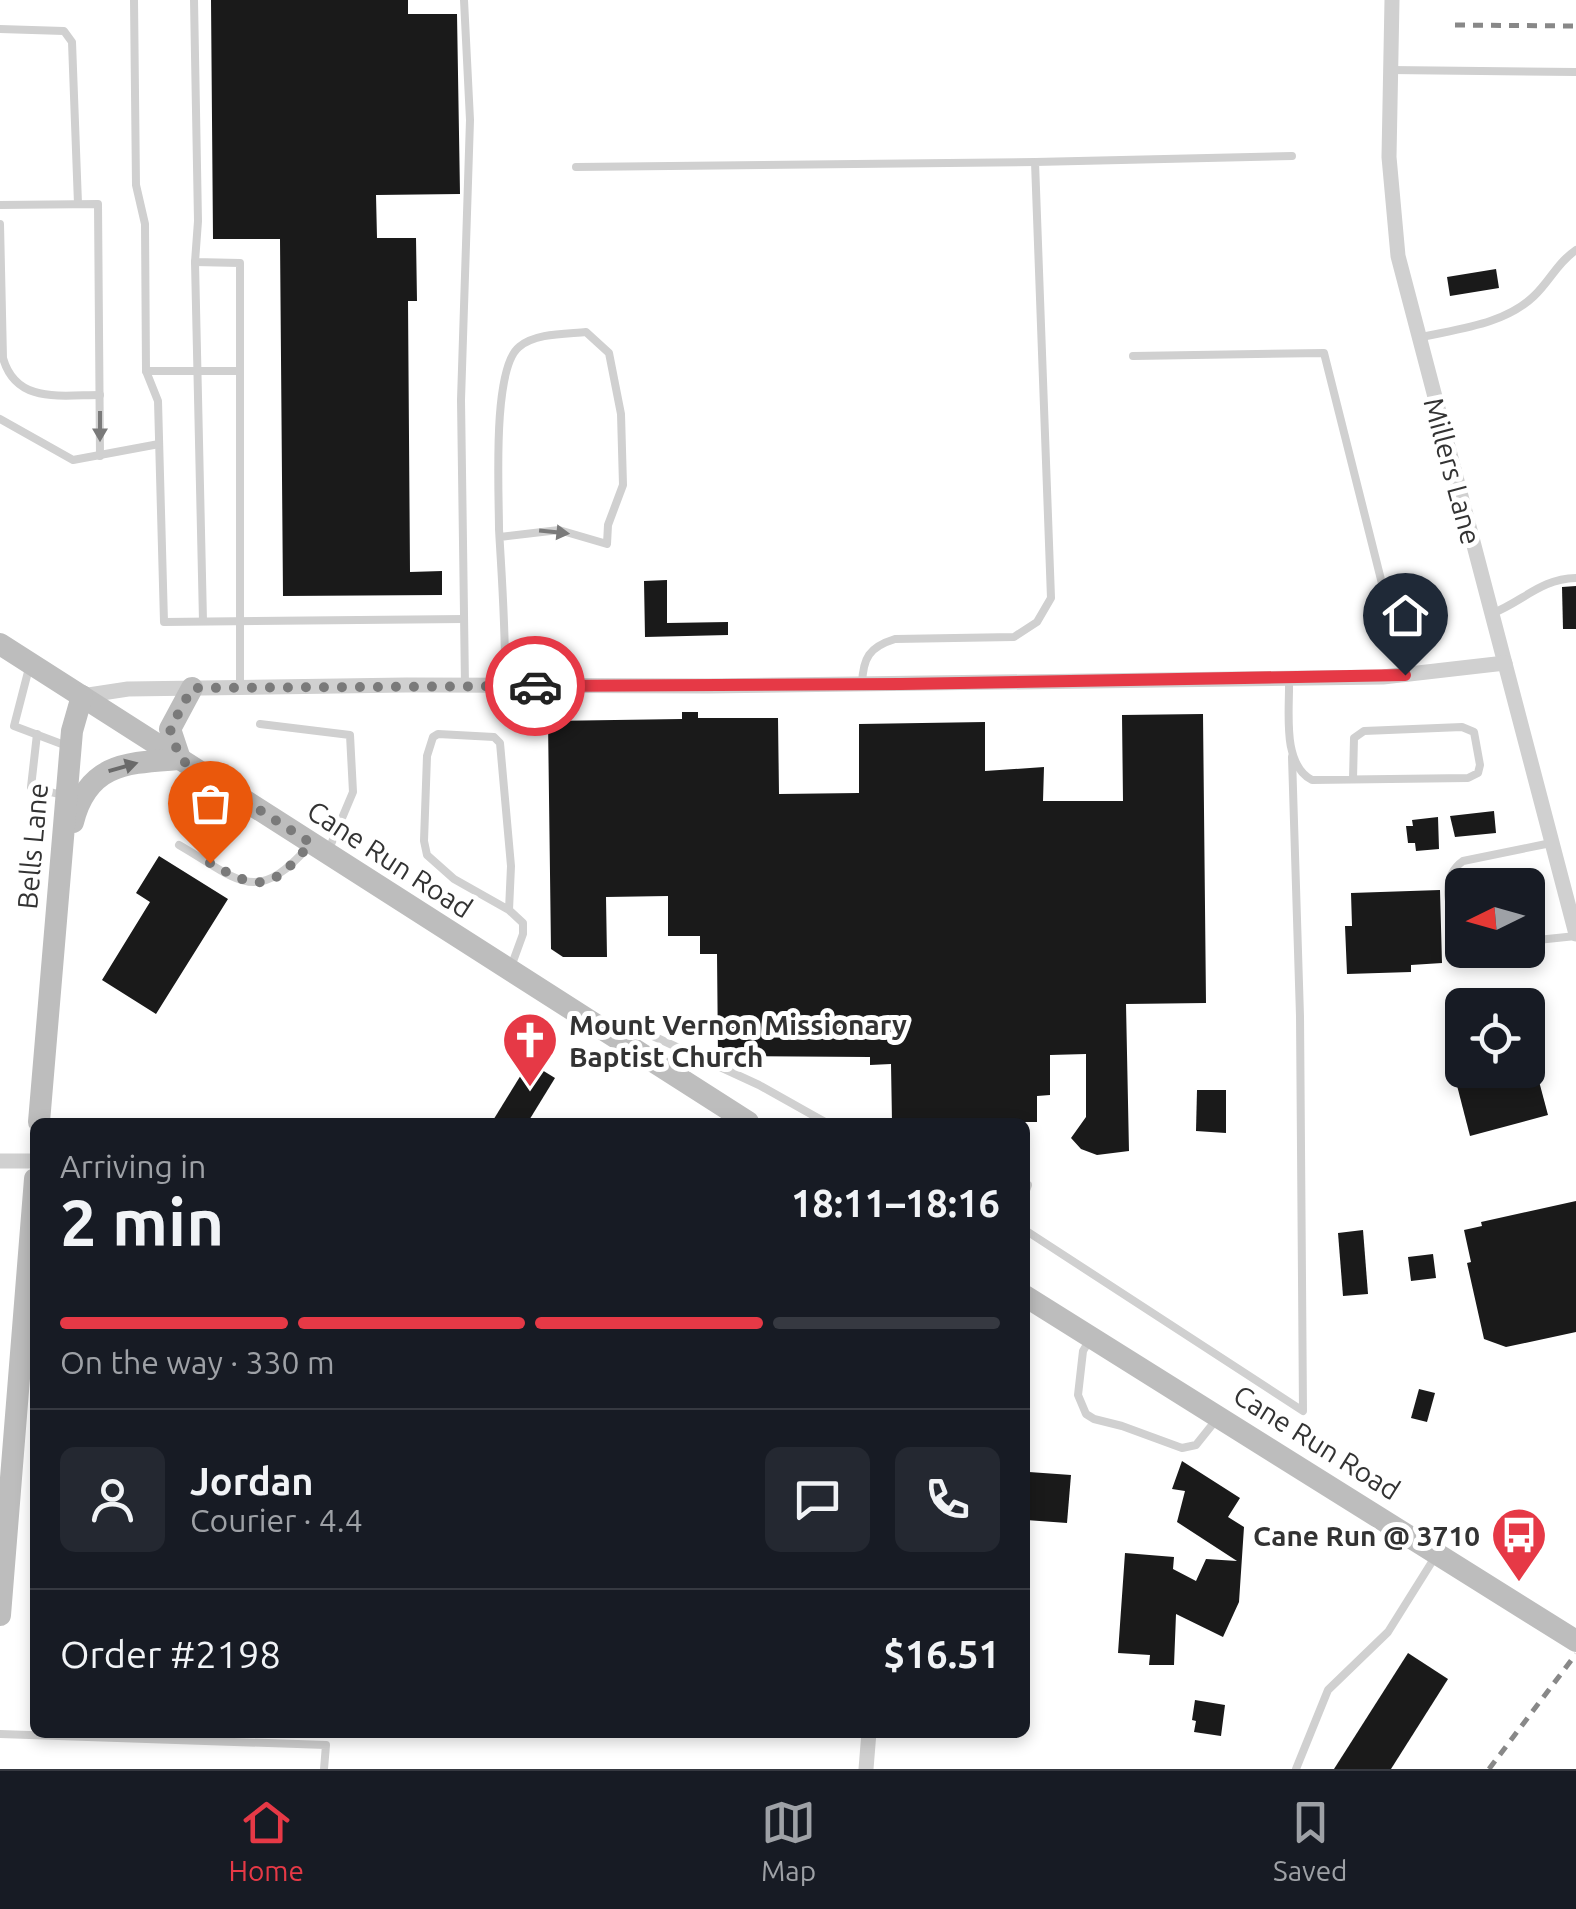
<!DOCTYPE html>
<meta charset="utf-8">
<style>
:root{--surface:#171b24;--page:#242831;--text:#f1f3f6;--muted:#9ea1a6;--line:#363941;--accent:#e63946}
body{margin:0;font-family:Ubuntu,sans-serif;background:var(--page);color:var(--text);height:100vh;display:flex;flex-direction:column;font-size:38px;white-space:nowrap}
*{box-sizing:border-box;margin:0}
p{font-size:32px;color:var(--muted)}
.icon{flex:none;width:55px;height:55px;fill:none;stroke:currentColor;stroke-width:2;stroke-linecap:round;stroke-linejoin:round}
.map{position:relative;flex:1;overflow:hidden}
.sheet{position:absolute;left:30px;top:1118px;width:1000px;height:620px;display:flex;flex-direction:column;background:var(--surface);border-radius:15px;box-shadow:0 5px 15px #0003}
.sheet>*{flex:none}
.needle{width:65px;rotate:265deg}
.controls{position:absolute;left:1445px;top:868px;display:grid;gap:20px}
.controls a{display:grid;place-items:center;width:100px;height:100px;border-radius:15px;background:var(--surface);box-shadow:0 5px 15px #0003;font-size:50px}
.pin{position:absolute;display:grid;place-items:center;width:85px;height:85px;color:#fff;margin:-102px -42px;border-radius:50% 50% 50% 0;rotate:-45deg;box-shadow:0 0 10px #0007}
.pin .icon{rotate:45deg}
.courier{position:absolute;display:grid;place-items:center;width:100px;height:100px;margin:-50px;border:8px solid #e63946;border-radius:50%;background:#fff;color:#222;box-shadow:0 2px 12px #0007}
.overview em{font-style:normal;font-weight:700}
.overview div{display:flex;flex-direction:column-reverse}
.overview{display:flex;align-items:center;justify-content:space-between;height:170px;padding:0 30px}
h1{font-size:65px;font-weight:700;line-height:75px}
.bar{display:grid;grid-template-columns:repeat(4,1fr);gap:15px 10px;align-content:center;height:120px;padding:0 30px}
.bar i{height:12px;border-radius:8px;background:var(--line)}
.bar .current{background:var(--accent)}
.bar p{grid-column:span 4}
.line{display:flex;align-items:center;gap:25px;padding:0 30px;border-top:2px solid var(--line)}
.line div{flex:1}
.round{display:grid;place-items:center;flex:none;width:105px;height:105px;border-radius:15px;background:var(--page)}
.tab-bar{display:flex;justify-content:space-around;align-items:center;height:140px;border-top:2px solid var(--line);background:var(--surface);font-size:28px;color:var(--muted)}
.tab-bar a{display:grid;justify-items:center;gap:5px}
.tab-bar .current{color:var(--accent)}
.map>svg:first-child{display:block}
.building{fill:#1a1a1a}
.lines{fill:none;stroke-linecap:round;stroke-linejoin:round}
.lane{stroke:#d0d0d0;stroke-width:8}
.street{stroke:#d0d0d0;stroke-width:15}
.secondary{stroke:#bdbdbd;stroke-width:22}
.rail{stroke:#888;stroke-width:5;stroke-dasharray:10 8;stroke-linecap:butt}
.oneway{fill:#7a7a7a}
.oneway2{fill:#6a6a6a}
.done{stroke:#7a7a7a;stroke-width:10;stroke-dasharray:0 18}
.route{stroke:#e63946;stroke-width:12}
.labels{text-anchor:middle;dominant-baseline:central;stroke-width:10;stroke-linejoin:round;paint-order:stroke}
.street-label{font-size:28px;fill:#333;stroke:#fff}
.poi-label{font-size:28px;font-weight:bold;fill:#333;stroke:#fff;text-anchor:start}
</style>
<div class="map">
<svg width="1576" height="1769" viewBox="0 0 1576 1769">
<rect width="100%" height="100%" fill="#fff"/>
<g class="building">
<polygon points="211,0 408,0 408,14 457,14 460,194 376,195 377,238 416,238 417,301 408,301 410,572 442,571 442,595 283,596 280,239 213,239"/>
<polygon points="1496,269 1499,288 1450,296 1447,277"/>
<polygon points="667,580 667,623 728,622 728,635 645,637 644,581"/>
<polygon points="1576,586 1576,629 1563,629 1562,587"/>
<polygon points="682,712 698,712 698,718 778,718 779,794 859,793 859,724 985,722 985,771 1044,767 1043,801 1123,801 1122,715 1203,714 1206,1003 1126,1004 1129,1151 1097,1155 1081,1149 1071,1138 1086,1117 1086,1054 1050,1055 1050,1095 1037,1096 1037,1122 892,1122 891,1064 870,1065 870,1057 718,1056 717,954 700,954 700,936 668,936 668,896 606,897 607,957 563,957 551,949 548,721 682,719"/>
<polygon points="1494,811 1496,833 1455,837 1450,816"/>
<polygon points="1438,817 1439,849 1416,851 1415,843 1408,843 1406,826 1413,826 1412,820"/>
<polygon points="159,856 228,899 156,1014 102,980 150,902 136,893"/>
<polygon points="1440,890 1442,963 1411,965 1411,972 1347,974 1345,926 1352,926 1351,893"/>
<polygon points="529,1062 555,1078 528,1122 492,1122"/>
<polygon points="1453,1070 1536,1070 1548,1115 1470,1136"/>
<polygon points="1197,1090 1226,1090 1226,1133 1196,1131"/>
<polygon points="1576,1201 1576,1332 1506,1347 1484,1339 1467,1263 1471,1262 1464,1230 1482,1226 1481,1222"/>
<polygon points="1363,1230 1368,1294 1343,1296 1338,1233"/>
<polygon points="1433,1254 1436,1278 1411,1281 1408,1257"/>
<polygon points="1419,1389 1435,1393 1427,1422 1411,1418"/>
<polygon points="1182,1461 1240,1498 1228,1517 1244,1527 1239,1602 1223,1637 1176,1614 1174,1665 1149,1665 1150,1655 1118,1653 1125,1553 1174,1557 1173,1569 1196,1581 1206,1559 1237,1561 1177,1522 1185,1491 1172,1489"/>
<polygon points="1029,1472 1071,1475 1067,1523 1026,1520"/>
<polygon points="1408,1653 1448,1679 1391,1769 1334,1769"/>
<polygon points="1195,1700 1225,1705 1221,1736 1194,1732 1196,1721 1192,1720"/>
</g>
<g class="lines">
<g class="lane">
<polyline points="134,0 136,185 145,224 146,371 158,401 164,622 464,619"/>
<polyline points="194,0 198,221 195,262 240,263 240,687"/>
<polyline points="464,0 470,120 461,400 465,685"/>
<polyline points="0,29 64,31 72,42 78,204"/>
<polyline points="1390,70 1576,72"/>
<polyline points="576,167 1035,162"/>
<polyline points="0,205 98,204 100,456"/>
<path d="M0 224 3 358C16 404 61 395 100 395"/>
<polyline points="195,262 203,621"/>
<path d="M1418 338C1456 329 1504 325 1534 296 1550 281 1557 263 1576 250"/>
<polyline points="1133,356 1324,353 1405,675"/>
<polyline points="146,371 240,371"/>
<polyline points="0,419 73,460 159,444"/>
<path d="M500 537 559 530 607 544 608 525 623 485 621 414 609 353 586 332C566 334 535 333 519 347 492 369 499 492 499 529 502 582 506 633 505 686"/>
<path d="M1491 614C1524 601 1540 579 1576 578"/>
<polyline points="29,668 14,726 67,746"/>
<path d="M1289 679C1290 709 1281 764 1312 780L1468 778 1478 773 1480 765 1474 732 1462 727 1364 731 1354 738 1353 779"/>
<path d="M862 684C863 658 869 647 895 639L1014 637 1037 622 1051 598 1035 162 1292 156"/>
<polyline points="260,724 350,735 353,792 329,849"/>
<polyline points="37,734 31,787 62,795"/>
<path d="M179 845C238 879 255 907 308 847"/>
<polyline points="509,910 454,879 427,855 424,841 427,756 433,737 438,734 494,737 500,743 511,866 509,910 523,923 523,934 511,967"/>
<path d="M1462 933C1448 913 1439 878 1463 861L1551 843"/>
<polyline points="1528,941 1576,936"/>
<polyline points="630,1042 636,1033 642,1031 759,1085 825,1122"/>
<polyline points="1025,1185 1028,1185 1025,1193"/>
<polyline points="1025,1230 1303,1411 1300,1016 1292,757"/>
<polyline points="1089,1341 1083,1351 1078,1395 1086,1414 1094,1419 1122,1426 1182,1448 1196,1445 1216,1420"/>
<polyline points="0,1734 326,1745 324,1769"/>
<polyline points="1296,1769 1328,1690 1388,1632 1435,1557"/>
</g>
<g class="street">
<polyline points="1392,0 1389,157 1398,256 1576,934"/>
<polyline points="82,696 128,689 406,685 708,686 1383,677 1505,663"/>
<polyline points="0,1161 35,1161"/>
<polyline points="866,1769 869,1732"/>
</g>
<g class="secondary">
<polyline points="0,644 748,1122"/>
<path d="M73 822C88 762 128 763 180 759L170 729 192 688"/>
<polyline points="39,1122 72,731 82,696"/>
<polyline points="1025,1296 1576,1641"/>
<polyline points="0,1615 35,1179"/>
</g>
<g class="rail">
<polyline points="1455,25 1576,26"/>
<polyline points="1489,1769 1576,1654"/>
</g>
</g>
<defs><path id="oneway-solid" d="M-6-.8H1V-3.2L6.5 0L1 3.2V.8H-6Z" transform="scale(2.5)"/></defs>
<g class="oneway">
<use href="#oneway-solid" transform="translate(100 426) rotate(90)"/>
<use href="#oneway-solid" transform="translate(554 532) rotate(6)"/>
</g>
<use class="oneway2" href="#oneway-solid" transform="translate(123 767) rotate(-16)"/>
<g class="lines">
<path class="done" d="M210 863C263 894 272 888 311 843L180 759 170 729 192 688 535 686"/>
<polyline class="route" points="535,686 901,684 1405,675"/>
</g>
<defs>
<g id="church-pin" transform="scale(2.875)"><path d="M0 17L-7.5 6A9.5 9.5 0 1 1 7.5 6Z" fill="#e63946" stroke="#fff"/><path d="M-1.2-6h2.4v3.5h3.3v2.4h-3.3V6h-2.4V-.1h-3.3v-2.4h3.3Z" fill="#fff"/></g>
<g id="bus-pin" transform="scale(2.875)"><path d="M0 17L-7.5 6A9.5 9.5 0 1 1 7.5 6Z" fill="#e63946" stroke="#fff"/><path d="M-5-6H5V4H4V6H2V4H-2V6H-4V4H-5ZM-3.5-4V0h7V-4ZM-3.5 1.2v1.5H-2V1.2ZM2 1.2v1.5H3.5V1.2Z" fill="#fff"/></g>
</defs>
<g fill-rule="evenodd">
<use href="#church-pin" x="530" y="1040"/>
<use href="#bus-pin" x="1519" y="1535"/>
</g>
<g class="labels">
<g class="street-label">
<text transform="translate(1453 471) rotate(75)">Millers Lane</text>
<text transform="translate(32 846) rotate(-85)">Bells Lane</text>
<text transform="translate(390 859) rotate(33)">Cane Run Road</text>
<text transform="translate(1317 1442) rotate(32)">Cane Run Road</text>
</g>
<g class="poi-label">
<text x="569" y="1024">Mount Vernon Missionary<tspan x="569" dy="32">Baptist Church</tspan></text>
<text x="1480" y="1535" text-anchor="end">Cane Run @ 3710</text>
</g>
</g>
</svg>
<div class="controls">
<a><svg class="needle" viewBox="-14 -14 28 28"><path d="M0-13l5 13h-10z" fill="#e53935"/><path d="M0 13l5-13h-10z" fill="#9ea1a6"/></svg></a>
<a><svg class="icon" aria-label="locate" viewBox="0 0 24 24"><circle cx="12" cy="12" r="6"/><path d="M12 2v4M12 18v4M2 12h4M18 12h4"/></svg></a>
</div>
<div class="pin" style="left:210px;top:863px;background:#ea580c"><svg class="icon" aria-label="bag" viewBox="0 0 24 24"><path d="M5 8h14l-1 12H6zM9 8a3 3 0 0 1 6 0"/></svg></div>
<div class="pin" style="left:1405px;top:675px;background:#1f2937"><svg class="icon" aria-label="home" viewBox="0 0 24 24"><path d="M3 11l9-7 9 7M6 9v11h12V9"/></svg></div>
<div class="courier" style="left:535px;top:686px"><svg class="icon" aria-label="car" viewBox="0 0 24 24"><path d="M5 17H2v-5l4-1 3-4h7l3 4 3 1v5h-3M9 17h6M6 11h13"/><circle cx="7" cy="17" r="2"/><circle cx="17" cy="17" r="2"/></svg></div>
<section class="sheet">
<div class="overview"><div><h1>2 min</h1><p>Arriving in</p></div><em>18:11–18:16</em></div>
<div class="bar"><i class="current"></i><i class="current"></i><i class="current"></i><i></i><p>On the way · 330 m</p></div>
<div class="line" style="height:180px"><a class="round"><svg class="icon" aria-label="person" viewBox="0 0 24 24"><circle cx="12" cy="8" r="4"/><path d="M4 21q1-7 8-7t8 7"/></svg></a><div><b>Jordan</b><p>Courier · 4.4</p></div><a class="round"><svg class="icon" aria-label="chat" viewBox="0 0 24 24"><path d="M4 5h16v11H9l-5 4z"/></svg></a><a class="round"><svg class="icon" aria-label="phone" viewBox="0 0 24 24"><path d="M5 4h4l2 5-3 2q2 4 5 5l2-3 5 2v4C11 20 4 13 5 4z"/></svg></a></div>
<div class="line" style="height:130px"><div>Order #2198</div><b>$16.51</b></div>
</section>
</div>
<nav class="tab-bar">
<a class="current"><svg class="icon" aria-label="home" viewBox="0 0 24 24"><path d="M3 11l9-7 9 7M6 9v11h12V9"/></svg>Home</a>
<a><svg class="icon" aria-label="map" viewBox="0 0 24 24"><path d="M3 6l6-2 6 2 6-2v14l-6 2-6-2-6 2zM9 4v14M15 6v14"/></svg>Map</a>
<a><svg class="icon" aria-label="saved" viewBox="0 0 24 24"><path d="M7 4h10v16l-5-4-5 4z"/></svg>Saved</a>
</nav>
